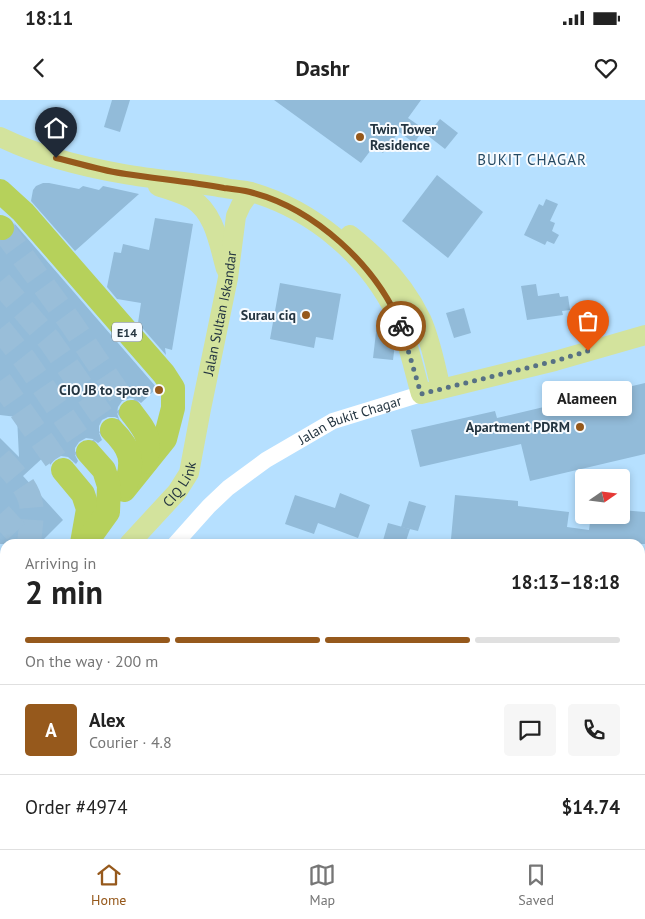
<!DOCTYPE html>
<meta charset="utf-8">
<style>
:root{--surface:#fff;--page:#f6f6f6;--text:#222;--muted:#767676;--line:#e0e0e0;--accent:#96591c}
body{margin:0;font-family:"PT Sans",sans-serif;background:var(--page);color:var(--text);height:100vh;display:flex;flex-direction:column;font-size:19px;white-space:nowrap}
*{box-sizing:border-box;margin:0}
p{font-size:16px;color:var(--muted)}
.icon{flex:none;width:28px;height:28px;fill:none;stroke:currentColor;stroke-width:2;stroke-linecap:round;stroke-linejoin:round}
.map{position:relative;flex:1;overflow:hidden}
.sheet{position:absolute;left:0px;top:439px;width:645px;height:311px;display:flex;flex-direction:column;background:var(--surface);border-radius:15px 15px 0 0;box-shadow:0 2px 8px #0003}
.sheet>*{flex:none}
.needle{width:32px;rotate:76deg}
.tools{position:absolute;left:575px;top:369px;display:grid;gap:10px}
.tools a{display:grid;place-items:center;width:55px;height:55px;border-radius:5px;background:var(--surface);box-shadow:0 2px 8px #0003;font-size:25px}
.pin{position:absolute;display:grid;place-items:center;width:42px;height:42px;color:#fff;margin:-51px -21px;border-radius:50% 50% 50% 0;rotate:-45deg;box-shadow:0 0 5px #0007}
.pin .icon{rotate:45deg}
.courier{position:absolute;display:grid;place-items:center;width:50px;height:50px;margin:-25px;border:4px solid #96591c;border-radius:50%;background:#fff;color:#222;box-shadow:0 1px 6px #0007}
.bubble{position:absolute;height:35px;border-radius:5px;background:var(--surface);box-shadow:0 2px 8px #0003;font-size:16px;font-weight:700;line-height:35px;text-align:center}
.head em{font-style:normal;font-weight:700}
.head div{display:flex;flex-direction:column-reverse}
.head{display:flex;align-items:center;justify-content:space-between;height:85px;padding:0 25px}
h1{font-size:32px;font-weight:700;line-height:38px}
.bar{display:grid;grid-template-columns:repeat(4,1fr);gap:8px 5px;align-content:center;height:60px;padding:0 25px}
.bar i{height:6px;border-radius:4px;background:var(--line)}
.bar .on{background:var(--accent)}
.bar p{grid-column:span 4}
.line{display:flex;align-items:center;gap:12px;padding:0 25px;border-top:1px solid var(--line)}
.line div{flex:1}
.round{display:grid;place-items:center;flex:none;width:52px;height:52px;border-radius:5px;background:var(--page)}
.status{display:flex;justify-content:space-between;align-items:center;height:35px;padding:0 25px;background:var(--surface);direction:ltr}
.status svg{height:14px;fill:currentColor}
header{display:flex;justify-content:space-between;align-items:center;height:65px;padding:0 25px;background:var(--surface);font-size:22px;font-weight:700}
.menu{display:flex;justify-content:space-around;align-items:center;height:70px;border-top:1px solid var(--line);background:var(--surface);font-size:14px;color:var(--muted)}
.menu a{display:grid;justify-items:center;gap:2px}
.menu .on{color:var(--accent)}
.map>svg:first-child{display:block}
.building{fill:#92bbd9}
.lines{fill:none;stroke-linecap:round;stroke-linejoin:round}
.highway-tunnel{stroke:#99bed9;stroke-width:24;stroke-dasharray:24 12;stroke-linecap:butt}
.minor{stroke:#fff;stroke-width:16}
.major{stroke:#d3e39d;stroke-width:20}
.highway{stroke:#b6d15b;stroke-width:24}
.done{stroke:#577184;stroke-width:5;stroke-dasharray:0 9}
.route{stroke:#96591c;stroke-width:6}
.poi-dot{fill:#96591c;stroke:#f7fbff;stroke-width:2}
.labels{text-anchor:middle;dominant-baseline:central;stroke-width:4;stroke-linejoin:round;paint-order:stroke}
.shield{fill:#f7fbff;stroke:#63707a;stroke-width:1}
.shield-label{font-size:12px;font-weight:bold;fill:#243541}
.poi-label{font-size:14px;font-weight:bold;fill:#243541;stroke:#f7fbff;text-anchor:end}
.street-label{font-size:14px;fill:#243541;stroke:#f7fbff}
.neighbourhood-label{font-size:15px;letter-spacing:1px;fill:#264b65;stroke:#f7fbff}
</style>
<div class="status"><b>18:11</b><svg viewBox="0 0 49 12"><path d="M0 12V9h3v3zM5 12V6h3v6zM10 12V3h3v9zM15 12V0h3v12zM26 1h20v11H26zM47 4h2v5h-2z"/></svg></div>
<header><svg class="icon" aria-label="back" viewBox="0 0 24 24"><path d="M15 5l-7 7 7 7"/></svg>Dashr<svg class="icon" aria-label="heart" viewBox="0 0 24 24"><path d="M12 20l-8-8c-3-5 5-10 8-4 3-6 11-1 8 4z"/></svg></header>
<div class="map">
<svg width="645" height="749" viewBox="0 0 645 749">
<rect width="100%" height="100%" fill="#b6e0ff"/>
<g class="building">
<polygon points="112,0 130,0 120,32 104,27"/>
<polygon points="274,0 421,0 408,18 424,29 414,43 399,32 383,53 374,46 361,63"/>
<polygon points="440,19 458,33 445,49 427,35"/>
<polygon points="437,75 483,112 448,158 402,121"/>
<polygon points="43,83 49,83 79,89 83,86 99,90 103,86 139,94 75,151 31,101 33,90 36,86"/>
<polygon points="546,99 558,104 550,121 555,123 552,131 559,135 554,144 547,141 545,145 524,135 539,104 543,106"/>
<polygon points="155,118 193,124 172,250 165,248 166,255 138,223 141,203 117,199 107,187 114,152 121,153 123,144 149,150"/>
<polygon points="14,123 157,288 141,303 136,299 130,298 122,301 118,307 117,313 119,319 115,317 108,317 102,320 99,326 99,333 102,340 98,343 93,339 86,338 79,342 75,348 75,355 78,361 76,364 68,357 61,356 55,359 50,365 48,353 23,376 63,420 39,444 0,444 0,338 19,357 17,317 0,315 0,141 9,140 14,135 16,128"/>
<polygon points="280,183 341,194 333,240 316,237 314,248 270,239"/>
<polygon points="536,184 538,196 559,193 560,197 568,196 570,210 562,211 563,215 527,220 521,186"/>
<polygon points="464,208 471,233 454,238 446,213"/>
<polygon points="377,224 388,226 389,228 395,244 393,260 373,258"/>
<polygon points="645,283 645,354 530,381 521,344 420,367 411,330 495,311 497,318"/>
<polygon points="340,393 370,405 358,438 318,423 314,434 285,424 295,395 335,408"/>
<polygon points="455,395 518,401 518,406 569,412 567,427 589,430 591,415 621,415 621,410 645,412 645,444 554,444 514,439 514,444 512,444 451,439"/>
<polygon points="409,401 426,406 418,431 401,427"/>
<polygon points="388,423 410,429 405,444 382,444"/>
</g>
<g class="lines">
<g class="highway-tunnel">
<polyline points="2,128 71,223 131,312"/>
<polyline points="0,182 50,241 112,330"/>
<polyline points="0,229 25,260 88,352"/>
<polyline points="0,281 63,370"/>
<path d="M0 358C12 372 28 386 31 404 33 416 30 431 29 444"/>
<polyline points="0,414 18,434 17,444"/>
<polyline points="0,528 5,533"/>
<polyline points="0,552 5,557"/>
<polyline points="518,748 539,749"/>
</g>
<path class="minor" id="s1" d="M175 444 209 406 228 388 266 360 333 321 421 294"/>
<g class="major">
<path d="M0 37C37 55 83 67 124 74 157 80 192 82 225 88 234 90 243 90 251 92 313 110 368 156 396 214 408 239 413 267 421 294L555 261 645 235"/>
<path d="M158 86C169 90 181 93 192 99 215 113 219 145 226 169"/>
<path d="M350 135C378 157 405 186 421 219 431 241 435 265 441 289"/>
<path id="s2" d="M129 444 177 392 189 373 201 309 228 178 236 116 241 105 250 92"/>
</g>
<g class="highway">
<polyline points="0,91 23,112 164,274 173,288 173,308 165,339 124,390"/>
<polyline points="0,127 2,128"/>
<path d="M131 312C147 333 151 336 146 362"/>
<path d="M112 330C131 349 135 361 125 386"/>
<polyline points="63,370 83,394 88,409 82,443"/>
<polyline points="85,444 108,412 109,386 104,370 88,352"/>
<polyline points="640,596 645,590"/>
<polyline points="640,617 645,613"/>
<polyline points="640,664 645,655"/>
<polyline points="640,707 645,702"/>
<polyline points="640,735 645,730"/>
<polyline points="138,745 150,749"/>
<polyline points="572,745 573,749"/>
<polyline points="451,749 459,745"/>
<polyline points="478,749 518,748"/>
<polyline points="596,749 600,745"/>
<polyline points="625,749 629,745"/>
</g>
</g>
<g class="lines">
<polyline class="done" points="401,226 421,294 555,261 588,251"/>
<path class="route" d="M56 58C79 63 102 71 126 74 159 79 191 82 224 88 232 89 241 90 250 92 314 108 376 165 401 226"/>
</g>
<g class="poi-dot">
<circle cx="360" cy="37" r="5"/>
<circle cx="306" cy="215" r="5"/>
<circle cx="159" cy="290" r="5"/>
<circle cx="580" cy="327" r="5"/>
</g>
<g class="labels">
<rect class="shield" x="112" y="222.5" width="30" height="19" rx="4"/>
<g class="shield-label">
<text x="127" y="232">E14</text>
</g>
<g class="poi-label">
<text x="370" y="29" text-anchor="start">Twin Tower<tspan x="370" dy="16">Residence</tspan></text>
<text x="296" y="215">Surau ciq</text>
<text x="149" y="290">CIO JB to spore</text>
<text x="570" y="327">Apartment PDRM</text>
</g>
<g class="street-label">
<text stroke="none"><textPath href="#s2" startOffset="256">Jalan Sultan Iskandar</textPath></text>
<text stroke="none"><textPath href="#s1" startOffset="218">Jalan Bukit Chagar</textPath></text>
<text stroke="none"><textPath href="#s2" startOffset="79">CIQ Link</textPath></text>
</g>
<g class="neighbourhood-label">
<text x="532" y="59">BUKIT CHAGAR</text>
</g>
</g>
</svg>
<div class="tools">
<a><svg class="needle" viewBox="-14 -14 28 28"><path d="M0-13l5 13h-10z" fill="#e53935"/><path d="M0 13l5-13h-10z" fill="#767676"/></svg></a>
</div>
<div class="pin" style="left:588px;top:251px;background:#ea580c"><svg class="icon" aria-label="bag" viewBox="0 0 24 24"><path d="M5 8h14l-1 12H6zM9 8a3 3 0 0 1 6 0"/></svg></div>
<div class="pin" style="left:56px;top:58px;background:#1f2937"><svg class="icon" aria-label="home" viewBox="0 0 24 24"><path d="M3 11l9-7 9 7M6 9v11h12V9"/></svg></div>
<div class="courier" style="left:401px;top:226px"><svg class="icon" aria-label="bike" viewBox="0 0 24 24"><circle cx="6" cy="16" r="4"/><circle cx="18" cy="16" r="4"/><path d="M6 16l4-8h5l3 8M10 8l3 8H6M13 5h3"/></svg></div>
<div class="bubble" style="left:542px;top:281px;width:90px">Alameen</div>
<section class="sheet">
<div class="head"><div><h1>2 min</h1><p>Arriving in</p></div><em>18:13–18:18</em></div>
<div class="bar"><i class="on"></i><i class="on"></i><i class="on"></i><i></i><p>On the way · 200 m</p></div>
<div class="line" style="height:90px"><b class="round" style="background:var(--accent);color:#fff">A</b><div><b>Alex</b><p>Courier · 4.8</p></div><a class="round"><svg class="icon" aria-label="chat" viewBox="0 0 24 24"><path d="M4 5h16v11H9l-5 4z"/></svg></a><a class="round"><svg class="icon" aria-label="phone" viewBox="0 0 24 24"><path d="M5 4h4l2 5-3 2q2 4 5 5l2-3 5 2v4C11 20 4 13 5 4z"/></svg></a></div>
<div class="line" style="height:65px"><div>Order #4974</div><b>$14.74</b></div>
</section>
</div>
<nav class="menu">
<a class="on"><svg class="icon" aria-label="home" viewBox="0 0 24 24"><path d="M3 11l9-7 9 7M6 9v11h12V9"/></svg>Home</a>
<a><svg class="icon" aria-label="map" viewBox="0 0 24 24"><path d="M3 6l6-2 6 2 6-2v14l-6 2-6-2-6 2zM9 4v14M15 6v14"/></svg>Map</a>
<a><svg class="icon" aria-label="saved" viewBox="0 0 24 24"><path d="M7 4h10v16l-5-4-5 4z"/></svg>Saved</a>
</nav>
